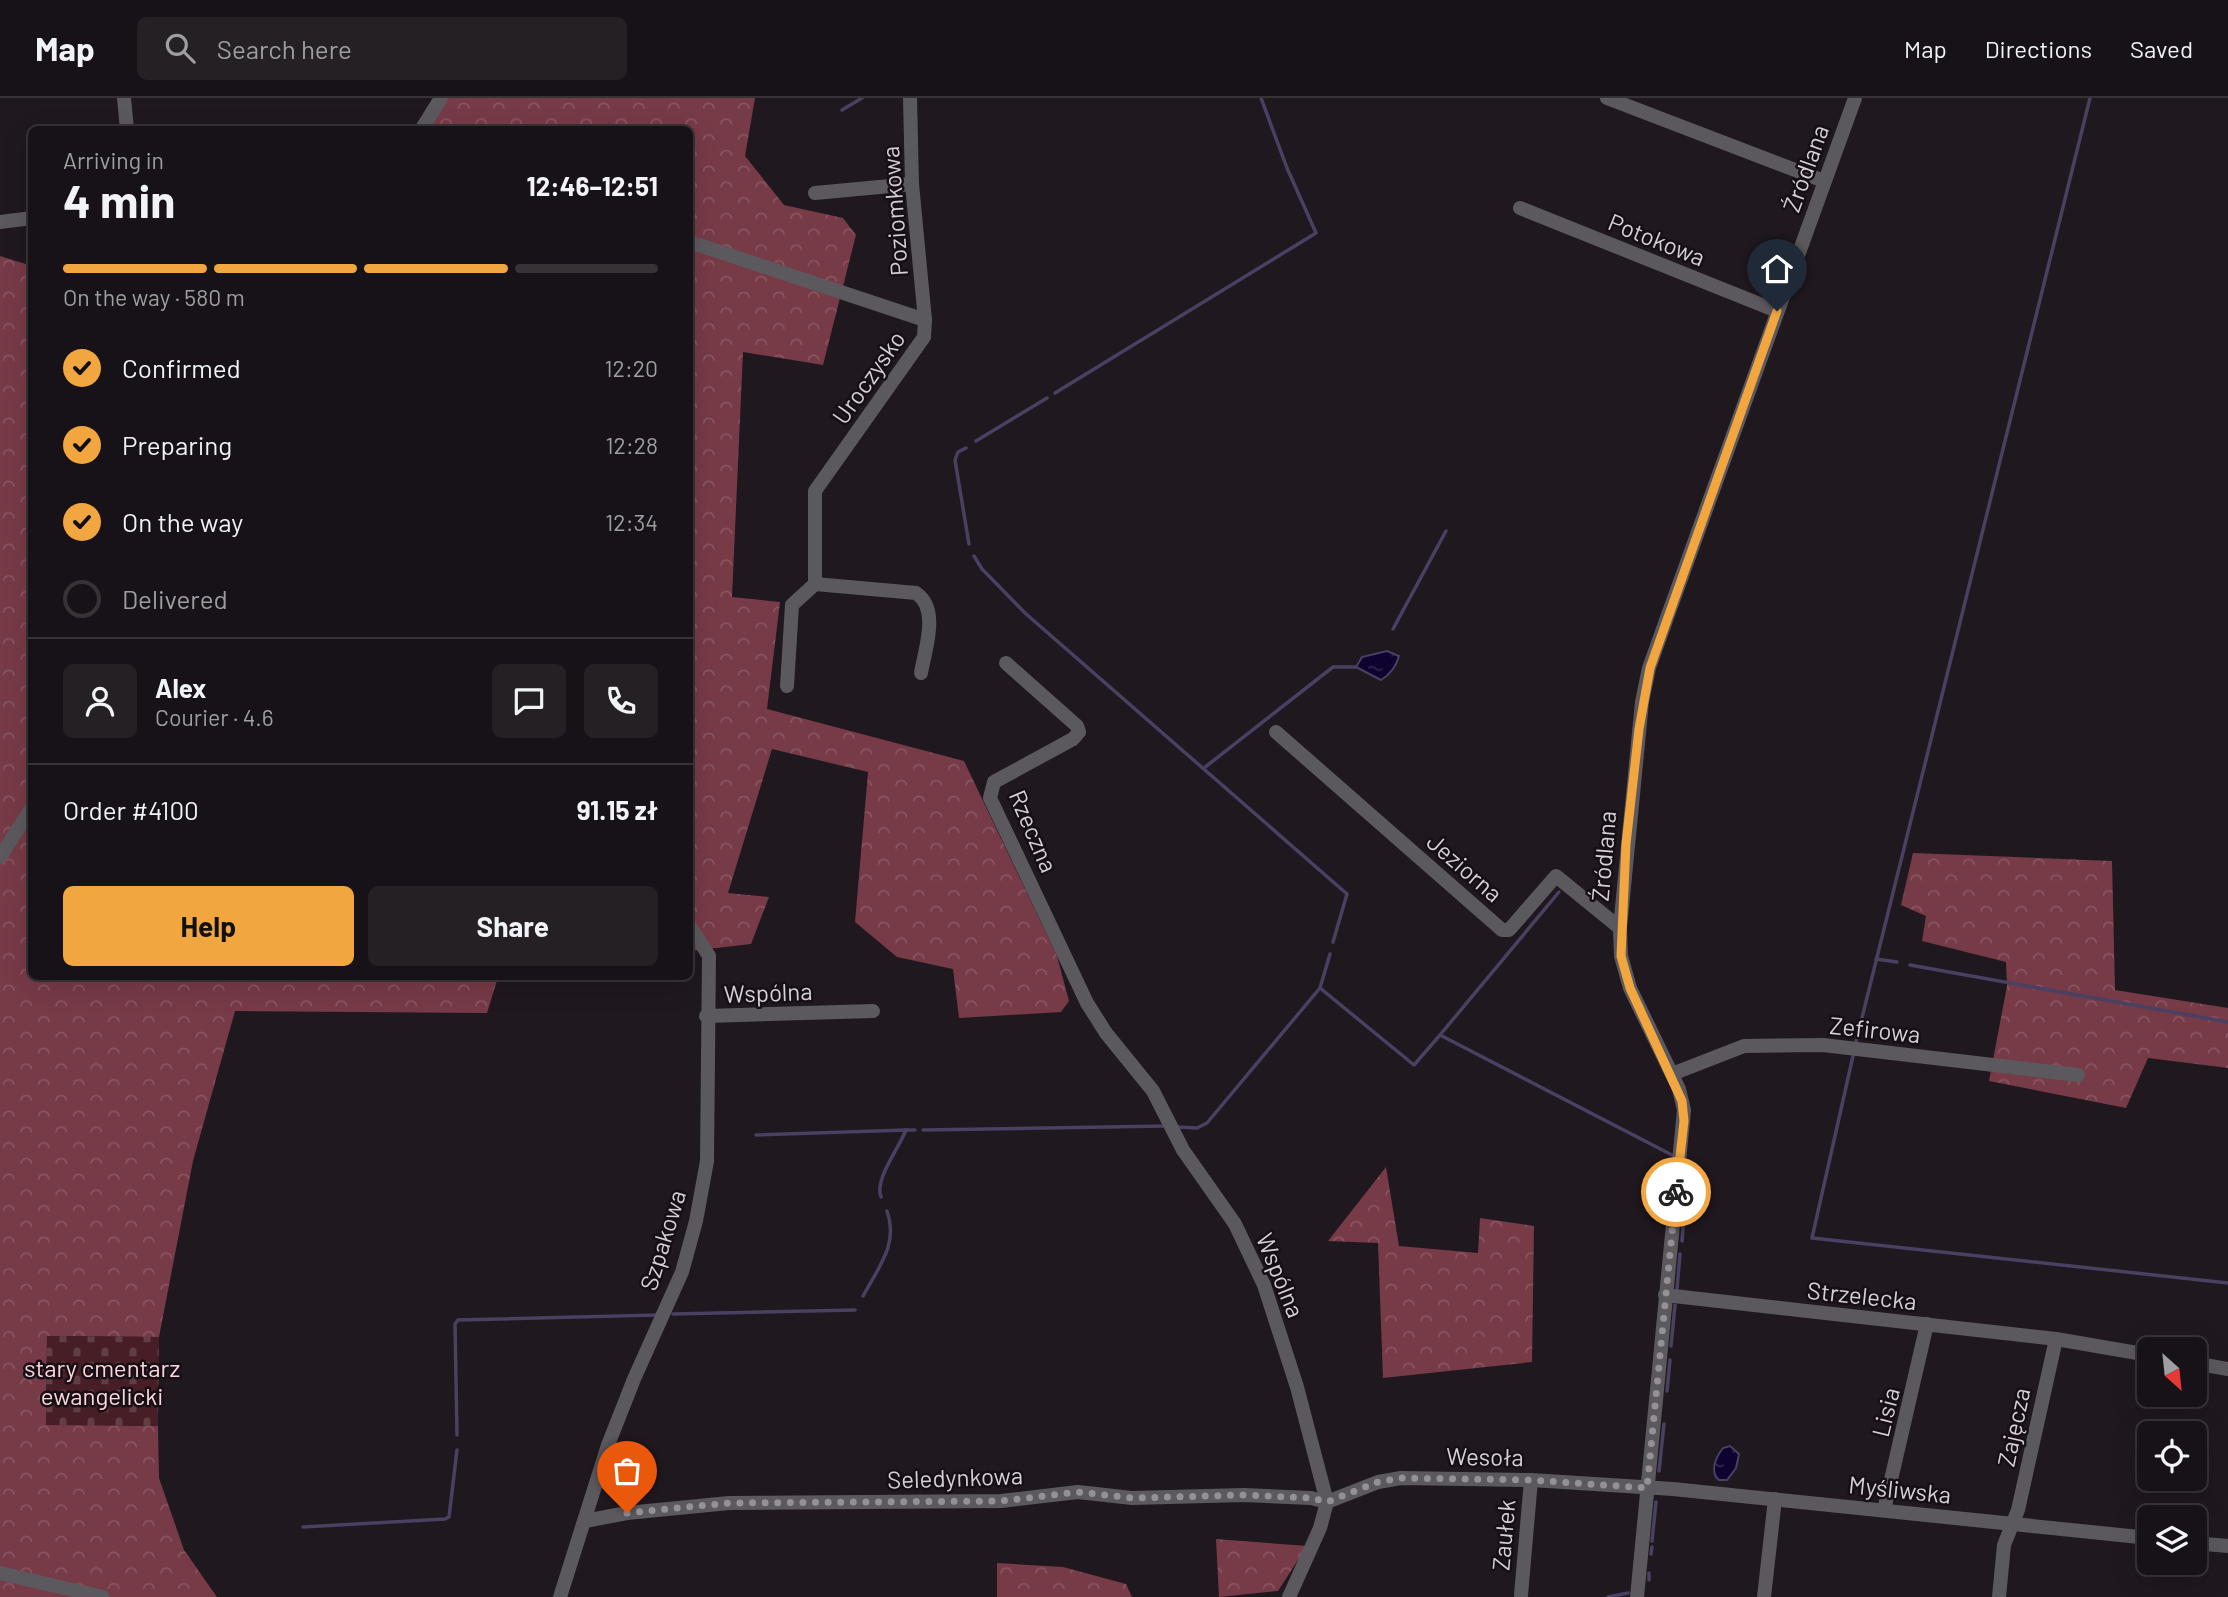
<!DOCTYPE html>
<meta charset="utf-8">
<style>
:root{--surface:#171217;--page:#242024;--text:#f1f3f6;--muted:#9e9ea1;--line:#363236;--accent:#f1a640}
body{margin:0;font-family:Barlow,sans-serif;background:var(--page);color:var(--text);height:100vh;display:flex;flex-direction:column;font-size:26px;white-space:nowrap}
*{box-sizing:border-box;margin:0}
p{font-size:23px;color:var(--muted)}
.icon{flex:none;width:38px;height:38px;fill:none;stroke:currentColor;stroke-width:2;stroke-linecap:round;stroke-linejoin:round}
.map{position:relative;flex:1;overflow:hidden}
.details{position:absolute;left:28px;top:28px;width:665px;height:854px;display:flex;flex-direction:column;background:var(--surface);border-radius:10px;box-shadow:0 7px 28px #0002,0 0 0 2px var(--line)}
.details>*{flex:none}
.needle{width:46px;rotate:153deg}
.fabs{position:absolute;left:2137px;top:1239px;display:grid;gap:14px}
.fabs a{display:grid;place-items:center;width:70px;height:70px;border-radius:10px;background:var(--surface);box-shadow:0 7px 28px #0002,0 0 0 2px var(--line);font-size:35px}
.pin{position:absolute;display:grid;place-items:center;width:60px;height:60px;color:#fff;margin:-72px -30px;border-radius:50% 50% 50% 0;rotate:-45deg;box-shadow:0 0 7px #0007}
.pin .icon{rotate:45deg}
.courier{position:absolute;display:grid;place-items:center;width:70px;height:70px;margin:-35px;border:5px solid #f1a640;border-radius:50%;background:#fff;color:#222;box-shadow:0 2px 9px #0007}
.headline em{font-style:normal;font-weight:700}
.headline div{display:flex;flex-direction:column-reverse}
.headline{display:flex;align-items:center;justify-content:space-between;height:119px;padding:0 35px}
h1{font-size:46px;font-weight:700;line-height:52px}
.bar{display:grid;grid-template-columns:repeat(4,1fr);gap:10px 7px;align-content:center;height:84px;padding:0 35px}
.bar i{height:9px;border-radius:5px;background:var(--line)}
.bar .selected{background:var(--accent)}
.bar p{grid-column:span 4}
.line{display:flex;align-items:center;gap:18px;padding:0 35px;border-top:2px solid var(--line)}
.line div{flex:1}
.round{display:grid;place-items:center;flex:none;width:74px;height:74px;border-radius:10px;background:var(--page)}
ol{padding:0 35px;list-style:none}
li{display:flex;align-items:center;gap:21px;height:77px}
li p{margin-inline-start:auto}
li .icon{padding:7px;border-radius:50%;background:var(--accent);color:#111;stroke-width:4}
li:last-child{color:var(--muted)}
li i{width:38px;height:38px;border:4px solid var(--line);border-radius:50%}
.primary-button{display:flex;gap:14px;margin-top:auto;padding:14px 35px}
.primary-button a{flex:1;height:80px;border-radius:10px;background:var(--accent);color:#111;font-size:28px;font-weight:700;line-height:80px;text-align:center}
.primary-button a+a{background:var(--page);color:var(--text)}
header{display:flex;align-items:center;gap:42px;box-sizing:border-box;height:98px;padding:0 35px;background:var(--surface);border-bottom:2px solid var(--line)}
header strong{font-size:33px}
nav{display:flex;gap:38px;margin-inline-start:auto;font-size:24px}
.search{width:490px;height:63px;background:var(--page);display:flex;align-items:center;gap:18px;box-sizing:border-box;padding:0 24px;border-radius:10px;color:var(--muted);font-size:26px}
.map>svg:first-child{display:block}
.forest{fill:url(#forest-crowns)}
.cemetery{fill:url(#cemetery-stones)}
.water{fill:url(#water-ripples);stroke:#494062;stroke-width:2}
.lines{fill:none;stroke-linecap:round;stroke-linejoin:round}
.stream{stroke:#494062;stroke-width:3.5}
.minor{stroke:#5b595d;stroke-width:14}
.done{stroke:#959095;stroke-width:7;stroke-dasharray:0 12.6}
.route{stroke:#f1a640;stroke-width:9}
.labels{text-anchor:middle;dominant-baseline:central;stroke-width:5;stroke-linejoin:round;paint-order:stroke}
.street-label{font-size:24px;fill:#d5d0d5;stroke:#160f16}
.park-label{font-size:24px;fill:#fed5db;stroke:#160f16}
</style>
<header>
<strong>Map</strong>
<div class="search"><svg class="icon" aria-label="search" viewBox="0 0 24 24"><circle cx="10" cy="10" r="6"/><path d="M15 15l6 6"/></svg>Search here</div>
<nav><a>Map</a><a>Directions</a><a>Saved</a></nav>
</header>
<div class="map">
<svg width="2228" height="1499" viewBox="0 0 2228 1499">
<defs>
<pattern id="forest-crowns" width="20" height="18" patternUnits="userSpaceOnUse" patternTransform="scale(1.75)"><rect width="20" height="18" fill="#773a47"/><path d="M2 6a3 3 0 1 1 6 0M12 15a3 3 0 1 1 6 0" fill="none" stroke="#895561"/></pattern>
<pattern id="cemetery-stones" width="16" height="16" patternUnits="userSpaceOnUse" patternTransform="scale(1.75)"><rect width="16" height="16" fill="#471d26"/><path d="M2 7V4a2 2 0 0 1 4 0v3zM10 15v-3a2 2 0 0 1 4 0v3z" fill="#613d45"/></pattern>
<pattern id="water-ripples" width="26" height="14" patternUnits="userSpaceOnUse" patternTransform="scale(1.75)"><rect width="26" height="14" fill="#0d0230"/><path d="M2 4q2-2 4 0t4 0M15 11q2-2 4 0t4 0" fill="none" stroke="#2f264d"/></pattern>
</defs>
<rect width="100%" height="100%" fill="#1f181f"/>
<g class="forest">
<polygon points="444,0 755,0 745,58 784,107 843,120 856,137 823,267 743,254 732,499 780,504 767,611 964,663 1057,858 1069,903 1061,914 959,920 953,871 897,859 855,824 868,674 772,651 728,795 769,799 751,846 690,853 690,32 427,32"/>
<polygon points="0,158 32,168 32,878 498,879 487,915 235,913 193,1063 159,1239 47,1238 46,1326 158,1328 159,1380 184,1452 217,1499 0,1499"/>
<polygon points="1913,755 2112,763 2115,892 2228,910 2228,970 2148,960 2126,1010 1989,983 2007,888 2006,864 1922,843 1926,818 1901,807"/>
<polygon points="1386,1069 1399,1148 1478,1155 1480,1120 1534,1128 1532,1264 1383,1280 1378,1145 1328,1143"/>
<polygon points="1216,1441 1307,1448 1278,1493 1219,1499"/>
<polygon points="997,1465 1063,1469 1126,1486 1132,1499 997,1499"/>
</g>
<polygon class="cemetery" points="47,1238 159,1239 158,1328 46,1327"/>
<g class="water">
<path d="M1387 553 1399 558C1396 569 1391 576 1381 582L1356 569 1362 559Z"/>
<path d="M1730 1348 1739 1356 1736 1370 1727 1382H1719C1709 1374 1716 1359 1723 1350Z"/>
</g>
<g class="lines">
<g class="stream">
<polyline points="842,12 862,0"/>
<polyline points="1055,295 1316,135 1287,70 1261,0"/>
<polyline points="976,343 1047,300"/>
<polyline points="966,350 958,354 955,362 969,446"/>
<polyline points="974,458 982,471 1025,515 1347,796 1333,844"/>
<polyline points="1393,531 1446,433"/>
<polyline points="1204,670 1333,569 1356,569"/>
<polyline points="1876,861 1897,864"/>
<polyline points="1910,867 2228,924"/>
<polyline points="1320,890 1414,967 1440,937 1672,1057"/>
<polyline points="1440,937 1559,794"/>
<polyline points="1856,944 2090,0"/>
<polyline points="1853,958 1812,1140 2228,1185"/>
<polyline points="1178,1029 1197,1030 1207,1025 1320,890 1330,856"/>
<polyline points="923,1032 1166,1028"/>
<polyline points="756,1037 906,1032"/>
<path d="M881 1099C874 1082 898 1052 906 1032H915"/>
<polyline points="1682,1143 1688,1066"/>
<polyline points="1677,1191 1680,1156"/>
<path d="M863 1198C878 1170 899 1146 887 1113"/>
<polyline points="673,1216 855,1212"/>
<polyline points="1671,1248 1675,1207"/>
<polyline points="1667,1293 1670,1262"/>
<polyline points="457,1337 455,1226 458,1222 657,1217"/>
<polyline points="1659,1373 1664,1326"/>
<polyline points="303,1429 445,1421 449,1419 457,1352"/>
<polyline points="1652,1443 1656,1404"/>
<polyline points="1651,1456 1652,1449"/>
<polyline points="1649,1482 1649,1475"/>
<polyline points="1608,1499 1628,1495"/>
</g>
<g class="minor">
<polyline points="124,0 127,32"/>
<polyline points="910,0 912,86 925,222"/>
<polyline points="1607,0 1824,83"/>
<polyline points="421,32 441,0"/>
<polyline points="815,95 912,86"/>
<polyline points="1520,110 1777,213"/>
<polyline points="0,124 32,120"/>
<polyline points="690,144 925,222 924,239 815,393 815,486 792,507 787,588"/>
<path d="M815 486 916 495C940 511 925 551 921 575"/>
<polyline points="1006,565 1077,628 1079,634 1073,641 994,684 990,700 1087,905 1106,935 1153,993 1183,1052 1235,1126 1264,1187 1297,1289 1327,1404 1320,1430 1289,1499"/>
<polyline points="1276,634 1502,832 1509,832 1556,778 1620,830"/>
<polyline points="0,759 32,709"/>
<polyline points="706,918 873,913"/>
<polyline points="1672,976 1744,948 1823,947 2078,977"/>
<polyline points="1665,1197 2056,1241 2149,1257"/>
<polyline points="2194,1265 2228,1271"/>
<polyline points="1884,1412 1927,1226"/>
<polyline points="585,1423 627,1415 729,1405 1001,1403 1078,1394 1132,1400 1244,1397 1311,1400 1327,1404 1378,1384 1401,1380 1531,1382 1673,1391 2149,1440"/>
<polyline points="2194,1445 2228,1448"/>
<polyline points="0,1475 103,1499"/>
<polyline points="1521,1497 1531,1382"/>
<polyline points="560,1499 608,1347 634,1281 682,1174 696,1123 707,1063 709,858 690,828"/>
<polyline points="1637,1499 1684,1012 1679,991 1630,890 1621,858 1620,830 1642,604 1649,570 1669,514 1855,0"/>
<polyline points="1764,1499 1775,1401"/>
<polyline points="1999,1499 2004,1447 2018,1412 2056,1241"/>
</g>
</g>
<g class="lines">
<polyline class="done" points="627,1415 729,1405 1001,1403 1078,1394 1132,1400 1244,1397 1311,1400 1327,1404 1378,1384 1401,1380 1531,1382 1647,1390 1676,1094"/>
<polyline class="route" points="1676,1094 1684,1023 1682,1003 1630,890 1621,858 1626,746 1639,631 1650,570 1777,213"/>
</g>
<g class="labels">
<g class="street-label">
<text transform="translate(1805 70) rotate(-70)">Źródlana</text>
<text transform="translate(894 113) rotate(-94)">Poziomkowa</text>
<text transform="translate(1657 141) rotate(22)">Potokowa</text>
<text transform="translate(868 279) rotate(-55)">Uroczysko</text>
<text transform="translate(1034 733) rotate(67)">Rzeczna</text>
<text transform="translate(1603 758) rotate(-85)">Źródlana</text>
<text transform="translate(1465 769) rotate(41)">Jeziorna</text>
<text transform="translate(768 894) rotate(-2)">Wspólna</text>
<text transform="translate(1875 931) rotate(6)">Zefirowa</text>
<text transform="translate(662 1142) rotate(-73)">Szpakowa</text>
<text transform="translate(1281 1177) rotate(68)">Wspólna</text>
<text transform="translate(1862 1197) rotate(6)">Strzelecka</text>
<text transform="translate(1885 1314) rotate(-76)">Lisia</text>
<text transform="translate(2013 1329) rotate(-78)">Zajęcza</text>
<text transform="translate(1485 1358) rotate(1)">Wesoła</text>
<text transform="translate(955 1379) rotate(-2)">Seledynkowa</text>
<text transform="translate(1900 1391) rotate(6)">Myśliwska</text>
<text transform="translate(1503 1437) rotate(-85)">Zaułek</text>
</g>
<g class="park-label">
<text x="102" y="1269">stary cmentarz<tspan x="102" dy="28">ewangelicki</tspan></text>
</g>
</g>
</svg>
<div class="fabs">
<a><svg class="needle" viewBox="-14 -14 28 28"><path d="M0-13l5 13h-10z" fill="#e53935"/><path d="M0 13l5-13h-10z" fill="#9e9ea1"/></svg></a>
<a><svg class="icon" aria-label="locate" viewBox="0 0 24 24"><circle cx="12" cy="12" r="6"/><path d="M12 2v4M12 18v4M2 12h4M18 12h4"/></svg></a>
<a><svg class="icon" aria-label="layers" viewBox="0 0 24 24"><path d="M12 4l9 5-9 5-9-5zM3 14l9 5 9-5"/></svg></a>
</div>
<div class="pin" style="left:627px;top:1415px;background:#ea580c"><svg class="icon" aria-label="bag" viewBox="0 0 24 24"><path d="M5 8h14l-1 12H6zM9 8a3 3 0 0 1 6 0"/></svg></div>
<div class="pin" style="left:1777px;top:213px;background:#1f2937"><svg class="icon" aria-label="home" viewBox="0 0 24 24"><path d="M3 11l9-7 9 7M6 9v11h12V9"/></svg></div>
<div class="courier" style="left:1676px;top:1094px"><svg class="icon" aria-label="bike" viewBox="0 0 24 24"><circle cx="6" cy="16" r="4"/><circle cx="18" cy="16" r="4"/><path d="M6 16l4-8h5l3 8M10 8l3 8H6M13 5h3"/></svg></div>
<section class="details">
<div class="headline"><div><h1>4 min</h1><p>Arriving in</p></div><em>12:46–12:51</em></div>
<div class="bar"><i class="selected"></i><i class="selected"></i><i class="selected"></i><i></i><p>On the way · 580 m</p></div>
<ol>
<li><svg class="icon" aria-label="check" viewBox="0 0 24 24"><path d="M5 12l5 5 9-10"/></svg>Confirmed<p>12:20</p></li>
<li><svg class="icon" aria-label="check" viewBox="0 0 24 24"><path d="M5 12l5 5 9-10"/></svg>Preparing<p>12:28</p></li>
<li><svg class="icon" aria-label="check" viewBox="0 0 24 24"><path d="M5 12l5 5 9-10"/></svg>On the way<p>12:34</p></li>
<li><i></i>Delivered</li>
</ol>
<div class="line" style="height:126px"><a class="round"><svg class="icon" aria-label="person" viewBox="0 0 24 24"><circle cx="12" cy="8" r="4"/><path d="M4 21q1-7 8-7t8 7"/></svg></a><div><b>Alex</b><p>Courier · 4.6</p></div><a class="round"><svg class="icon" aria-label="chat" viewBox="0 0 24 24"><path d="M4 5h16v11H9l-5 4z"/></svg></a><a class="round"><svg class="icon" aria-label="phone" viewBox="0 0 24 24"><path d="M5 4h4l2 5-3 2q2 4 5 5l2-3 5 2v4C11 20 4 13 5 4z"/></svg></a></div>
<div class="line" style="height:91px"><div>Order #4100</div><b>91.15 zł</b></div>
<div class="primary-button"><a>Help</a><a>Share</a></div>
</section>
</div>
